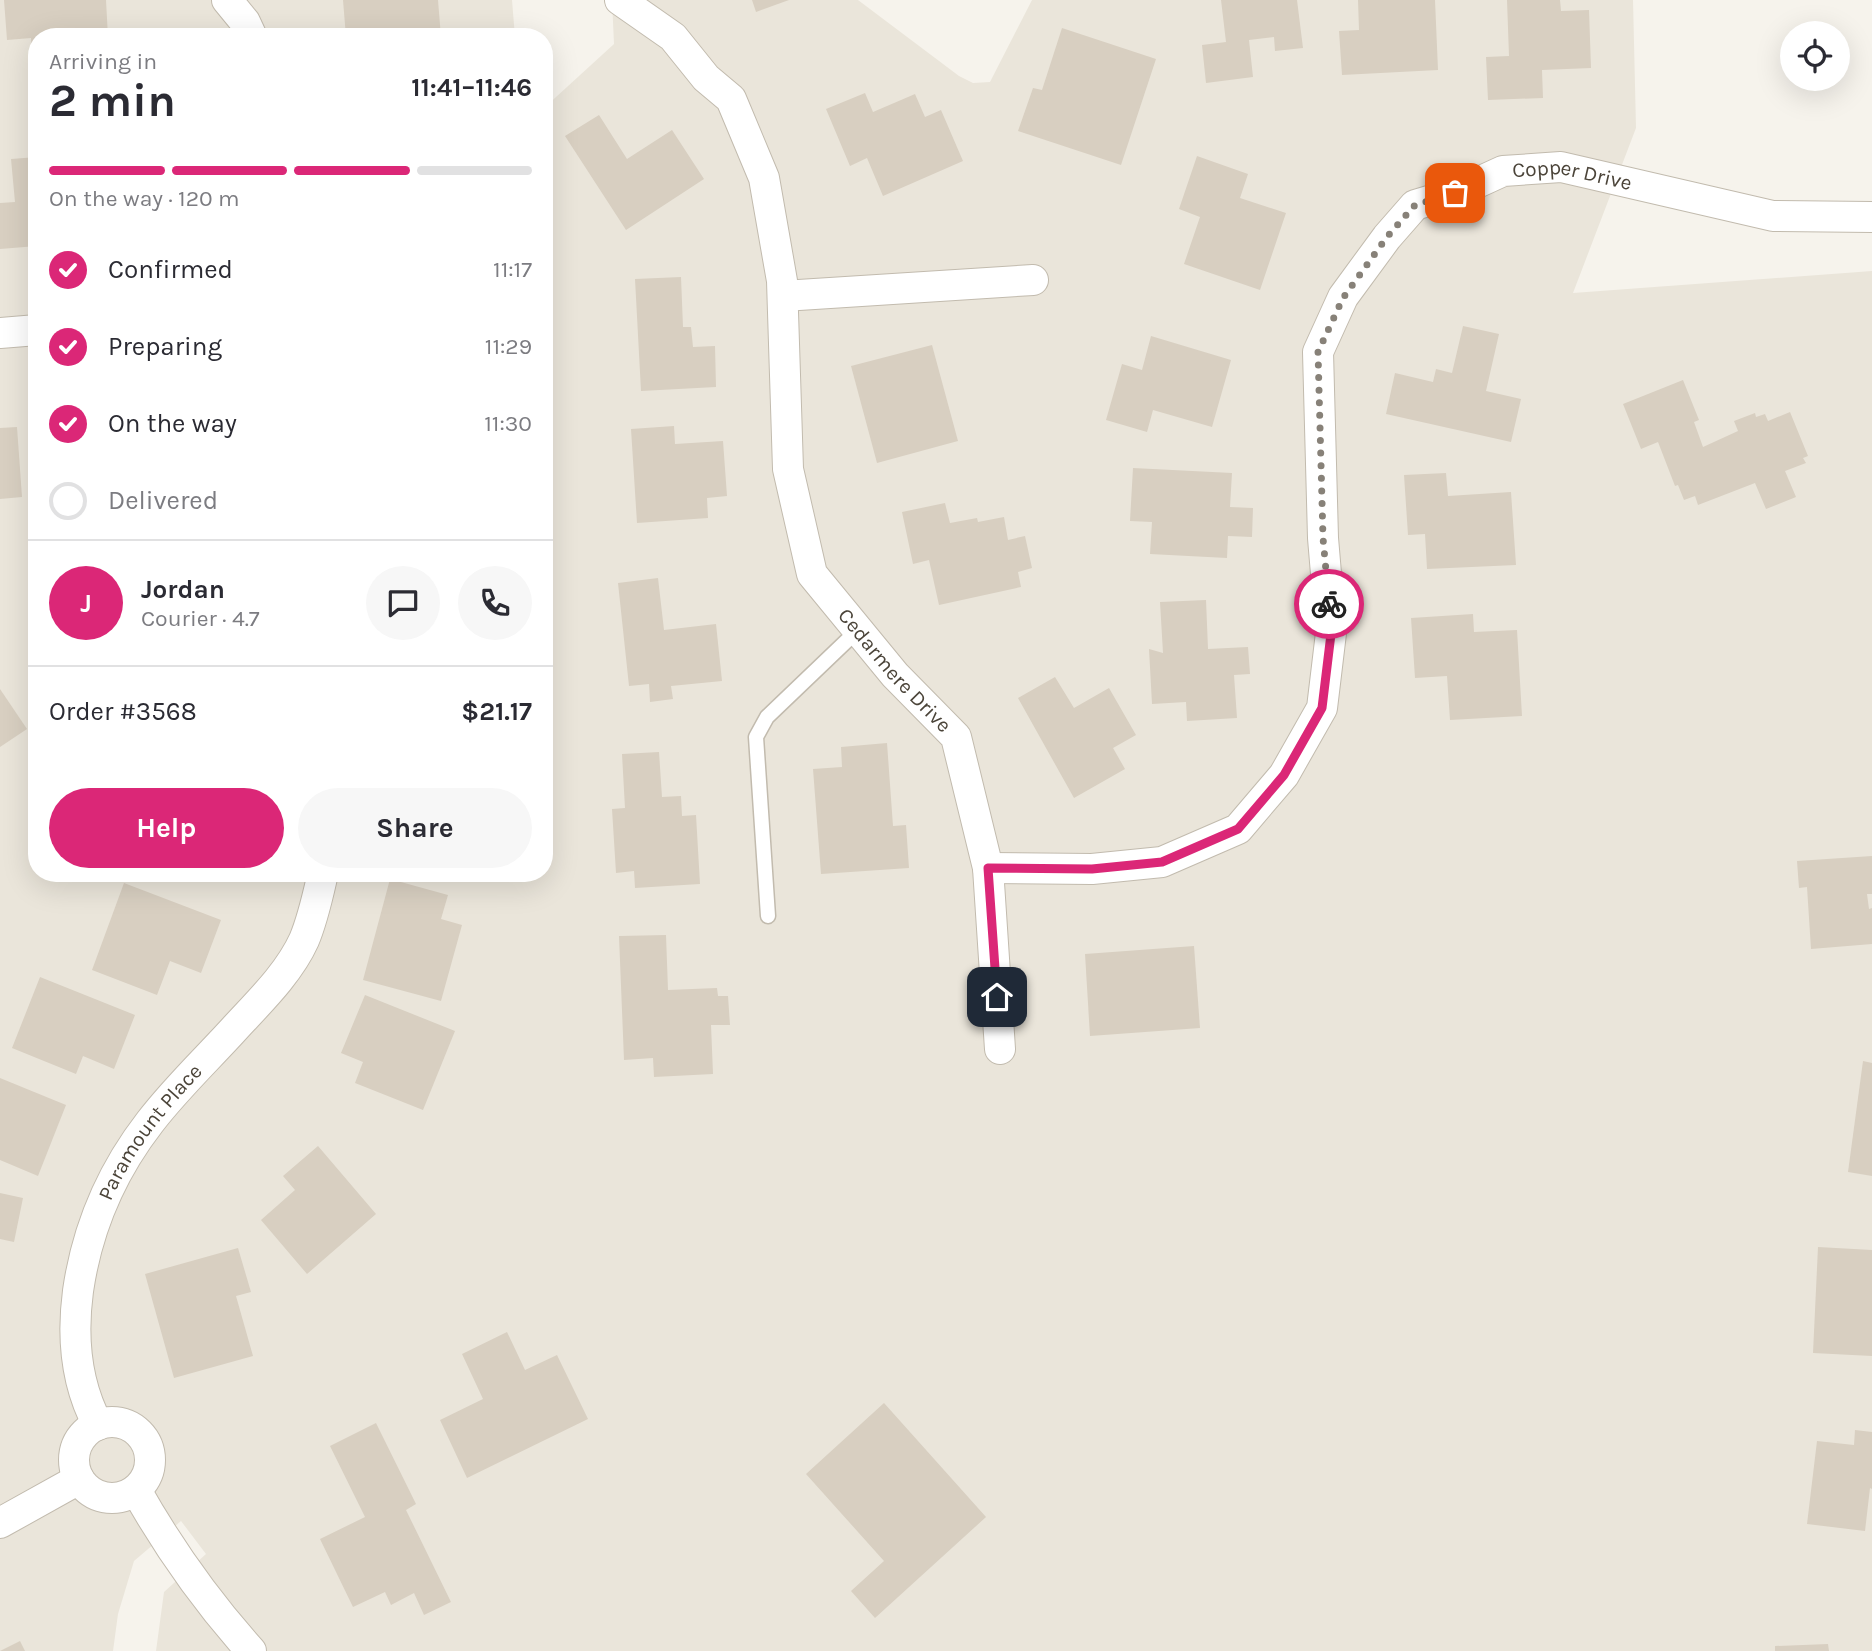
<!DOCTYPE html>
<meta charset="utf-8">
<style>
:root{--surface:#fff;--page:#f7f7f7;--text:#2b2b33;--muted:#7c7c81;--line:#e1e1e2;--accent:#db2777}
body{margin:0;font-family:Karla,sans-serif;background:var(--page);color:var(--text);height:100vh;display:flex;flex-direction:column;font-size:26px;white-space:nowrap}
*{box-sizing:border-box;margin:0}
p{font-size:23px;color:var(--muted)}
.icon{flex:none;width:38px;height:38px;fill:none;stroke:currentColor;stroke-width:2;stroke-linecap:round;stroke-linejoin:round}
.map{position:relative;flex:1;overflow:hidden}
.drawer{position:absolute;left:28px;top:28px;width:525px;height:854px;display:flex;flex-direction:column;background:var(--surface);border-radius:28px;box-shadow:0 7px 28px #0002}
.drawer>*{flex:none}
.fabs{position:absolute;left:1780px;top:21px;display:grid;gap:14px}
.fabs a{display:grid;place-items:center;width:70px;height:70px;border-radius:50%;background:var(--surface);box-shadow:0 7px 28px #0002;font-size:35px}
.pin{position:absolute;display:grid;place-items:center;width:60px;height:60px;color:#fff;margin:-30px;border-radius:14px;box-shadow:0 4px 10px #0006}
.courier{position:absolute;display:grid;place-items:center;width:70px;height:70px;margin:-35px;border:5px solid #db2777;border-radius:50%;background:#fff;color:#222;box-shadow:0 2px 9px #0007}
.overview em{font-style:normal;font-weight:700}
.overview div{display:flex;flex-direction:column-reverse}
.overview{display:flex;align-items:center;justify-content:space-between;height:119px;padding:0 21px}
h1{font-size:46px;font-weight:700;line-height:52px}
.bar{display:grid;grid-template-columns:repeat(4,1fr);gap:10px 7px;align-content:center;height:84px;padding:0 21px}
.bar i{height:9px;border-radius:5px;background:var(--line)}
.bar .selected{background:var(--accent)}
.bar p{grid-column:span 4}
.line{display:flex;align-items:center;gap:18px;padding:0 21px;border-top:2px solid var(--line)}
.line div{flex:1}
.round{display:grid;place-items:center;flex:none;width:74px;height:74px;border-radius:37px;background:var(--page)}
ol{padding:0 21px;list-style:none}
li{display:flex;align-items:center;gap:21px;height:77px}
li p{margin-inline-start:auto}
li .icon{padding:7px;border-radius:50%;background:var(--accent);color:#fff;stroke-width:4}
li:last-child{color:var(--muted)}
li i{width:38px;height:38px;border:4px solid var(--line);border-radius:50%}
.action{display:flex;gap:14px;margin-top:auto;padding:14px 21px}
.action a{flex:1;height:80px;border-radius:42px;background:var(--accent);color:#fff;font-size:28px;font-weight:700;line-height:80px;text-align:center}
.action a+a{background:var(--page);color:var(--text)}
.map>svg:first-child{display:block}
.residential{fill:#eae5da}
.building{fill:#d8cfc1}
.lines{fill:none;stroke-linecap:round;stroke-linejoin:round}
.service-casing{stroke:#c2bbae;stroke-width:17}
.minor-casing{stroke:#c2bbae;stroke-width:32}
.service{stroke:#fff;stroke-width:14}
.minor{stroke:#fff;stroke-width:30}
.done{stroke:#878178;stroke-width:7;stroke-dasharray:0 12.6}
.route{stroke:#db2777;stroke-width:9}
.labels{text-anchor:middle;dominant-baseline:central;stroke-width:5;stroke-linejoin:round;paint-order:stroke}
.street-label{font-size:21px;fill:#4b4439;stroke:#fff}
</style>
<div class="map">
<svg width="1872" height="1651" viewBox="0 0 1872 1651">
<rect width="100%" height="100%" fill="#f6f3ec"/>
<polygon class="residential" points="0,0 512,0 515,37 37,37 37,873 544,873 544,108 614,44 612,0 858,0 959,76 973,83 990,82 1032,0 1633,0 1636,128 1573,293 1872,271 1872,1651 156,1651 164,1592 206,1554 181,1521 134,1561 118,1614 113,1651 0,1651"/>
<g class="building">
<polygon points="4,0 106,0 108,37 37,37 37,74 33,74 31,38 7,40"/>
<polygon points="343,0 438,0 441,37 346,37"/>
<polygon points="752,0 789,0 756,12"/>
<polygon points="1221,0 1297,0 1303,48 1275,51 1274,37 1249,40 1253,77 1206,83 1202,45 1226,42"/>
<polygon points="1358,0 1435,0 1438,70 1342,75 1339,31 1359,30"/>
<polygon points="1507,0 1560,0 1561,11 1589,10 1591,68 1542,70 1543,98 1488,100 1486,57 1509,56"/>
<polygon points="1062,28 1156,59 1121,165 1018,131 1033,88 1042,90"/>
<polygon points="865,93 873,112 915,94 925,117 941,110 963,161 883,196 867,158 850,166 826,109"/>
<polygon points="599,115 627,159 672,130 704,179 626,230 565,136"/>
<polygon points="1197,156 1248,174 1240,198 1286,213 1260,290 1184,264 1200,217 1179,209"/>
<polygon points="37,157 37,246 0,249 0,203 15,202 11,159"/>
<polygon points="681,277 683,327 691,327 693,347 715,346 716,387 641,391 635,279"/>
<polygon points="1463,326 1499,334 1486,391 1521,399 1511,442 1386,414 1395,373 1433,382 1436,369 1452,373"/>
<polygon points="1151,336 1231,360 1212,427 1153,410 1147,432 1106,420 1122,364 1142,370"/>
<polygon points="932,345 958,441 877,463 851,366"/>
<polygon points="1683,380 1699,420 1694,422 1703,447 1738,431 1734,421 1755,413 1756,417 1765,414 1768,421 1790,412 1808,456 1803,458 1806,463 1785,471 1796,497 1766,509 1755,483 1698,505 1695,496 1684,500 1678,485 1675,486 1658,442 1641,449 1623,404"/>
<polygon points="674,426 675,444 723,441 727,496 707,498 708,518 637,523 631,429"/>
<polygon points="17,427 22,497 0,499 0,428"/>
<polygon points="1133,468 1232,473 1230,507 1253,508 1252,537 1228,536 1227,558 1150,554 1152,522 1130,521"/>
<polygon points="1446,473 1448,496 1511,492 1516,565 1427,569 1425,534 1408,535 1404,475"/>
<polygon points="945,503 950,523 977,518 978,522 1004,517 1008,540 1025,536 1032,568 1018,572 1021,587 939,605 929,560 913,564 902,512"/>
<polygon points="658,578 664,630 716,624 722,681 671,686 673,699 650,702 649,684 629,686 618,583"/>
<polygon points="1206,600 1208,649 1248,647 1250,674 1234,675 1237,718 1187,721 1186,702 1152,704 1149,649 1163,653 1160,602"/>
<polygon points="1473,614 1474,632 1517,630 1522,716 1450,720 1447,676 1415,678 1411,618"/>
<polygon points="1055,677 1074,708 1109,688 1136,735 1113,748 1125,769 1074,798 1018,698"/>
<polygon points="0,689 27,729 0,747"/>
<polygon points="887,743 893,826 906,825 909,868 821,874 813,769 842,767 841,747"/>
<polygon points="659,752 662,797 681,796 682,816 696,815 700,884 635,888 634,871 616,873 612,809 625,808 622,754"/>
<polygon points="1872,856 1872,894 1867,894 1869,909 1872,908 1872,944 1811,949 1807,887 1799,888 1797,861"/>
<polygon points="390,879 448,895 441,919 462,925 441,1001 363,980"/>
<polygon points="124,883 221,920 201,973 170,961 157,995 92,970"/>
<polygon points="666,935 668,990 717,988 718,996 728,996 730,1025 711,1025 713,1074 654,1077 653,1058 624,1060 619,936"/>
<polygon points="1194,946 1200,1028 1090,1036 1085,954"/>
<polygon points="40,977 135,1015 114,1069 83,1056 76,1074 12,1048"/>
<polygon points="365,995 455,1031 423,1110 355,1083 363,1062 341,1053"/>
<polygon points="1863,1061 1872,1063 1872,1176 1848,1172"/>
<polygon points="0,1078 66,1105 38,1176 0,1160"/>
<polygon points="318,1146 376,1214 307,1274 261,1220 295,1190 283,1176"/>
<polygon points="0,1193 23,1198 14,1242 0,1239"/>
<polygon points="1818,1247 1872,1250 1872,1356 1813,1353"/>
<polygon points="238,1248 251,1292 236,1296 253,1356 174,1378 145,1274"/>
<polygon points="507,1332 525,1370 557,1355 588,1419 467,1478 440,1420 483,1399 462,1354"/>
<polygon points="884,1403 986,1517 875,1618 851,1591 884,1561 806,1474"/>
<polygon points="376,1423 416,1504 406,1510 451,1602 424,1615 414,1593 391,1605 385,1592 353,1607 320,1539 365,1517 330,1446"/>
<polygon points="1855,1430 1872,1432 1872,1489 1870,1488 1865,1531 1807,1524 1817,1441 1854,1445"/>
<polygon points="20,1641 25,1651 0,1651"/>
<polygon points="1828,1644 1829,1651 1775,1651 1775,1646"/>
</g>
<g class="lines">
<g class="service-casing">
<polyline id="service" points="768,916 756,737 767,717 858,630"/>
</g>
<g class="minor-casing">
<g id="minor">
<polyline points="227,0 245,22 252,37"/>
<path id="s1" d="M620 0 673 37 706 78 731 99 764 178 782 281 788 469 812 574 895 675 956 737 988 868 1000 1049"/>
<polyline points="783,296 1033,280"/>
<polyline points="0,333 37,330"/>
<path id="s2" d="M988 868 1092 869 1162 862 1238 829 1284 775 1322 708 1331 633 1323 538 1318 352 1343 297 1387 237 1415 205 1455 193 1503 171 1561 167 1773 216 1872 217"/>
<circle cx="112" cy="1460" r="38"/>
<path id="s3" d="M98 1425C76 1384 72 1336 78 1291 87 1229 112 1171 150 1122 176 1088 208 1058 236 1027 260 1001 289 973 304 940 313 919 318 895 323 873"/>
<path d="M136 1490C168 1547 207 1602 251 1651"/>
<polyline points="0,1523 79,1479"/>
</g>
</g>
<use href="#service" class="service"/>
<use href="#minor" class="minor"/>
</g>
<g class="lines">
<polyline class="done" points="1329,604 1323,538 1318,352 1343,298 1387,237 1415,205 1455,193"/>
<polyline class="route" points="997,997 988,868 1092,869 1162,862 1238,829 1284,775 1322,708 1331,634 1329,604"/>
</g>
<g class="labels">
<g class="street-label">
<text stroke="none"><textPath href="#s2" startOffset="1104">Copper Drive</textPath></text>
<text stroke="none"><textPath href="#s1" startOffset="763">Cedarmere Drive</textPath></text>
<text stroke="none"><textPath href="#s3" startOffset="315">Paramount Place</textPath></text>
</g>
</g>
</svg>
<div class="fabs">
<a><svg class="icon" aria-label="locate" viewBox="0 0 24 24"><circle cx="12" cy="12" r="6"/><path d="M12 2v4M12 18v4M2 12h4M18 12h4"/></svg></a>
</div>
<div class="pin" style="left:1455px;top:193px;background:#ea580c"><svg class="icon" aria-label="bag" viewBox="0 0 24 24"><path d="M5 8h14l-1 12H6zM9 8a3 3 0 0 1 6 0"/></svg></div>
<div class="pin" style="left:997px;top:997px;background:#1f2937"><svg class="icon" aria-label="home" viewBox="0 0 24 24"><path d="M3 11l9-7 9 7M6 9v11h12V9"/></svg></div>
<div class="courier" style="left:1329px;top:604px"><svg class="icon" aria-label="bike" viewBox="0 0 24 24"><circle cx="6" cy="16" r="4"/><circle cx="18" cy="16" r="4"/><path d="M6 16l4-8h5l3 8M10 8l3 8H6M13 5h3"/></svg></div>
<section class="drawer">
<div class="overview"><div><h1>2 min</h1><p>Arriving in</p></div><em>11:41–11:46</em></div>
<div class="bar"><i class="selected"></i><i class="selected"></i><i class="selected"></i><i></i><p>On the way · 120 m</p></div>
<ol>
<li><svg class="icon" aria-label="check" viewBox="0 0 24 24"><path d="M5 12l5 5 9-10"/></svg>Confirmed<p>11:17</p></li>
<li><svg class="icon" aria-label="check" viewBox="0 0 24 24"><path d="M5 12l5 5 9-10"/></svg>Preparing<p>11:29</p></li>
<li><svg class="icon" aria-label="check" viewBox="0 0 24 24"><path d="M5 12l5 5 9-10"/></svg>On the way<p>11:30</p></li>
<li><i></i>Delivered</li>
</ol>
<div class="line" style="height:126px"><b class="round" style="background:var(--accent);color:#fff">J</b><div><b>Jordan</b><p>Courier · 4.7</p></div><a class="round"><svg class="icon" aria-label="chat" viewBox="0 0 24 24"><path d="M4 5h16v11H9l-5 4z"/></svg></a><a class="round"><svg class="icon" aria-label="phone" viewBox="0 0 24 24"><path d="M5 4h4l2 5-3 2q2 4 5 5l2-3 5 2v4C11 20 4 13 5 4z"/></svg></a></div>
<div class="line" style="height:91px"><div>Order #3568</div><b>$21.17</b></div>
<div class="action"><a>Help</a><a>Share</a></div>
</section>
</div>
